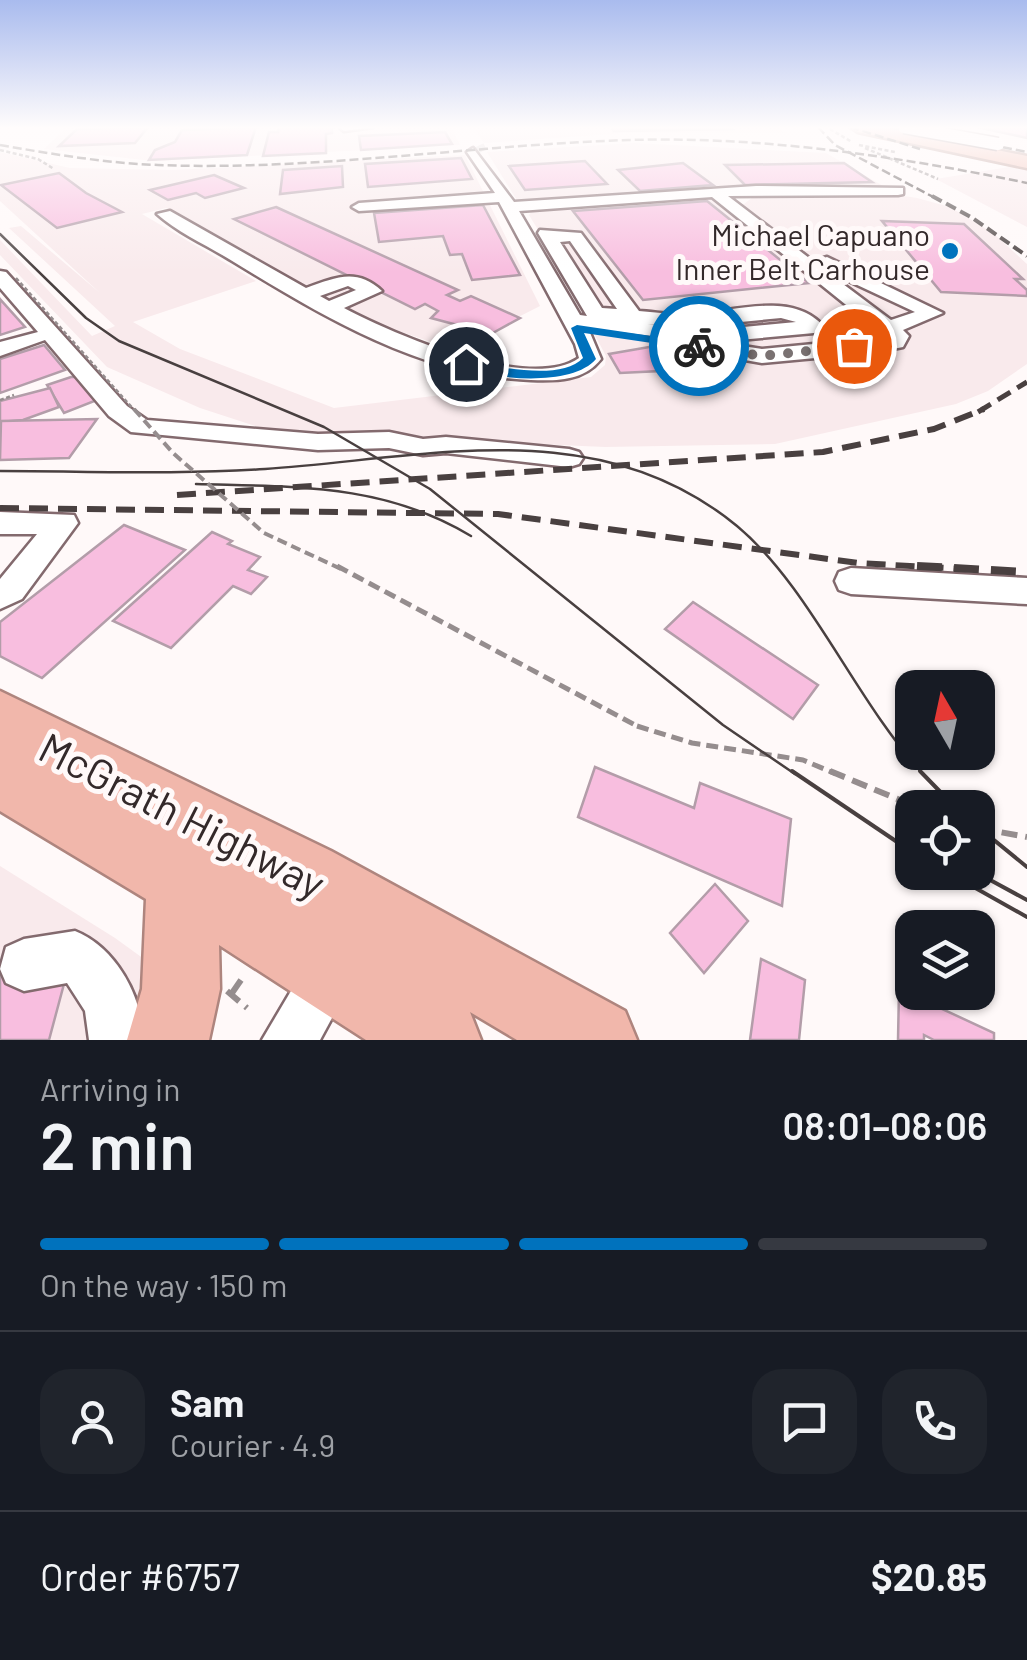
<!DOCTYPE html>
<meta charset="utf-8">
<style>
:root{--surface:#171b24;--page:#20242c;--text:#f1f3f6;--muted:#9ea1a6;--line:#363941;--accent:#0072bd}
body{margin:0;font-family:Barlow,sans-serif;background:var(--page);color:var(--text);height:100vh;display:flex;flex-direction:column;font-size:38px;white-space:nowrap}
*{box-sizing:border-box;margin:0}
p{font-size:32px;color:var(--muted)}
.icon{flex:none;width:55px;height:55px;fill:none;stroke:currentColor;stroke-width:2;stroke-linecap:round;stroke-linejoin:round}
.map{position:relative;height:1040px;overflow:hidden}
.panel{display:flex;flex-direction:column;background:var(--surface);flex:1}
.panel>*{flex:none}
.needle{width:65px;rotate:351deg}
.tools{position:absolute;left:895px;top:670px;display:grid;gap:20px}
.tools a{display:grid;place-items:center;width:100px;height:100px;border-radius:20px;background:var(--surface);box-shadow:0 2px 8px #0004;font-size:50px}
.pin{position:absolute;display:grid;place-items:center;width:85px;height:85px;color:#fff;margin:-42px;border:5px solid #fff;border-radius:50%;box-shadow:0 2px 10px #0007}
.courier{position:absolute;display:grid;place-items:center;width:100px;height:100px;margin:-50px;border:8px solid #0072bd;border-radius:50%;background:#fff;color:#222;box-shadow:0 2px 12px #0007}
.overview em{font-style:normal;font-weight:600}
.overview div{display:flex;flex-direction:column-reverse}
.overview{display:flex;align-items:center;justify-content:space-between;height:170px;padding:0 40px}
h1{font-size:65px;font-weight:600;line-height:75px}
.bar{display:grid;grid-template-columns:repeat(4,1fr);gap:15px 10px;align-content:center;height:120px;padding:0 40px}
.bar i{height:12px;border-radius:8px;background:var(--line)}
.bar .selected{background:var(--accent)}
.bar p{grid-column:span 4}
.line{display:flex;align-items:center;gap:25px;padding:0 40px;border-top:2px solid var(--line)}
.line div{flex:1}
.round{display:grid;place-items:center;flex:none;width:105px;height:105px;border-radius:30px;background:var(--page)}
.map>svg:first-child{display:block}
.built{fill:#f9eaec}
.building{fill:#f8bedf;stroke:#b39da9;stroke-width:2.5}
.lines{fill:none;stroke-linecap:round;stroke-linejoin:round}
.minor-tunnel{stroke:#d6cfd0;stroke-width:12;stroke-dasharray:12 6;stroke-linecap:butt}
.minor-casing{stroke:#836a6e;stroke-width:5}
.highway-casing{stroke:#ae857e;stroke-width:5}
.path-far2{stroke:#958d8e;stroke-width:2.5;stroke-dasharray:4 2.5;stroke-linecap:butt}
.path-far1{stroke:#958d8e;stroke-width:5;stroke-dasharray:12 6;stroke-linecap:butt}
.path{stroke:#958d8e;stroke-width:6;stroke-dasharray:16 8;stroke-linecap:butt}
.minor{fill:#fff;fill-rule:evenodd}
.highway{fill:#f1b7ab;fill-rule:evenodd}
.tram-far1{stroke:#494040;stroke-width:2.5}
.tram{stroke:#494040;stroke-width:4}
.rail-far4{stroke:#494040;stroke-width:2.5;stroke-dasharray:9 4;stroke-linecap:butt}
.rail-far3{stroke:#494040;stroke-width:4;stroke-dasharray:11 5;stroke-linecap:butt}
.rail-far2{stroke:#494040;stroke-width:5;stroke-dasharray:15 8;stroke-linecap:butt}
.rail-far1{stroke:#494040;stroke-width:6;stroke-dasharray:19 10;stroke-linecap:butt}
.rail{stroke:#494040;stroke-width:8;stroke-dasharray:25 12;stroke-linecap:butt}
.minor-bridge-casing{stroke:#836a6e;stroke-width:15;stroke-linecap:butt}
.path-bridge-far2{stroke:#958d8e;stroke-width:2.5;stroke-dasharray:4 2.5;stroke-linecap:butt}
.path-bridge-far1{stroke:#958d8e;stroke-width:4;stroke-dasharray:10 5;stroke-linecap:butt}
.path-bridge{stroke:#958d8e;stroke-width:5;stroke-dasharray:12 6;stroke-linecap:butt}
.minor-bridge{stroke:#fff;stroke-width:12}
.route{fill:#0072bd}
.done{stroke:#7a7272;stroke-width:10;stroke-dasharray:0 18}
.poi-dot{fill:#0072bd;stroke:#fff9f9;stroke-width:4}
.labels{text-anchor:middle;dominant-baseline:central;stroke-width:10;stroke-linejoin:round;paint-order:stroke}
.far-poi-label{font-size:30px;fill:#33292a;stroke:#fff9f9;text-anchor:end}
.near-street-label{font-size:42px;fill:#33292a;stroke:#fff9f9}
</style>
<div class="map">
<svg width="1027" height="1040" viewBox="0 0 1027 1040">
<rect width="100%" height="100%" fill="#fff9f9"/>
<g class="built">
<polygon points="67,127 451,127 460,145 153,161 44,149"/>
<polygon points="473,127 771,127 787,133 626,133 484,143"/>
<polygon points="634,143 826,153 885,187 723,187 518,202 487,152"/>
<polygon points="0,152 70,168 173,170 465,155 540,306 454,350 367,320 166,208 142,214 256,281 133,322 180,349 334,408 591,377 605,365 606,356 590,326 673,339 676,329 590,315 529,215 532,211 710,198 884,336 756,351 891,338 724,205 744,204 757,194 884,193 917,198 950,207 993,233 1027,264 1027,364 988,391 956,404 775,444 605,447 277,433 200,408 107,367 0,255 0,240 92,336 115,326 9,228 21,226 100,293 0,201"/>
<polygon points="1027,164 1027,227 936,179"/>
<polygon points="0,866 115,938 206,1004 175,1040 0,1040"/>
</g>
<g class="building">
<polygon points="148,127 135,143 59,146 77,129"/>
<polygon points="256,127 247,155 149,160 155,150 175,142 182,130"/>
<polygon points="279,127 332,127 332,133 326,134 326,153 263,156 269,132 278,132"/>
<polygon points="611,127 729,127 732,129 614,131"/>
<polygon points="977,127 1027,127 1027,138"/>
<polygon points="445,132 452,144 361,150 359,136"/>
<polygon points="461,158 472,179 368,187 365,164"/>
<polygon points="585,161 607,184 525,190 509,166"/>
<polygon points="683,163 713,185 640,191 618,170"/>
<polygon points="844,163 872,182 745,185 725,165"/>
<polygon points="342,166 343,187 280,194 283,170"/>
<polygon points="59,173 86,193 122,212 57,228 1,185"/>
<polygon points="214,175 244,188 205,198 196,193 168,200 150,190"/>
<polygon points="707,201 809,283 643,300 573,211"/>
<polygon points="483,205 520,275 472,280 462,254 450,255 443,236 379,242 374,213"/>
<polygon points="276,207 458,290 447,295 460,301 471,296 520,318 491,334 431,318 438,311 425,304 415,309 234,219"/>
<polygon points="882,221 964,224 1023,279 1015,279 1027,290 1027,296 941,292"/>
<polygon points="0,299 25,327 0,335"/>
<polygon points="44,345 65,370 0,393 0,359"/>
<polygon points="655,346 685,349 689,354 705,352 713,361 658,368 660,371 620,373 609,354"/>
<polygon points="71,377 78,377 97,400 64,413 47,385"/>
<polygon points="50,388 59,407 23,420 0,422 0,401"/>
<polygon points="97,419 69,458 0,460 1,421"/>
<polygon points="124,525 185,550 42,678 0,656 0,622"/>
<polygon points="212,532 232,541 228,544 260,557 248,570 267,577 251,594 233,586 171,648 113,621"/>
<polygon points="693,602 818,685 793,719 665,629"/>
<polygon points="595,767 694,808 700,783 791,819 782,906 578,817"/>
<polygon points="715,884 748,921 704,973 670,933"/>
<polygon points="26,959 68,969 49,1040 0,1040 0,964"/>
<polygon points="761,959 805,980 799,1040 750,1040"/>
<polygon points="899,989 994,1033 994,1040 934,1040 924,1035 924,1040 898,1040"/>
</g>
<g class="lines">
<polyline class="minor-tunnel" points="478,146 481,152"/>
<g class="minor-casing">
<g id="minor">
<polygon points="339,127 373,127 344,131"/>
<path d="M473 148 514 202 756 186 903 188V194L898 195 728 196 813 261 827 257 943 313 903 330 909 336 903 347 836 360 826 357 762 363 705 353 702 348 707 343 588 328 601 359C584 381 557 381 531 380 420 376 321 315 229 259 206 245 177 232 157 214L170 211 306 288C335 278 356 267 382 291L344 308C393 334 529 393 579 358L575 344 499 202 359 211 352 207 359 203 495 193 467 152ZM712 197 886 337 762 349 717 342 814 333 824 327C794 291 736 311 695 314 676 316 657 312 639 311L581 233 540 230 538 233 587 316 580 315 519 211ZM570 241 617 309 602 308 560 242ZM823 269 915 312 891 320ZM348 286 356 290 329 301 320 296ZM781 318 796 322 703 331 648 324 689 327Z"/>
<polygon points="0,271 6,272 127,406 147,420 318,434 389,432 423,439 446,437 569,449 579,452 583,458 579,464 569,467 446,453 423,455 389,448 318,450 131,432 109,416 45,340 0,356 0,342 38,332 0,288"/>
<polygon points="0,512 74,515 78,523 22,599 0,609 0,579 37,534 0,534"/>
<polygon points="851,568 1027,578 1027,604 851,594 839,590 835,581 839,572"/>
<path d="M75 931C115 947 143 996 143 1040H89L85 1011 67 983 24 991 6 983 0 969 6 947 24 939Z"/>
<polygon points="332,944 350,952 358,970 320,1040 262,1040 314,952"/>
</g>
</g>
<g class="highway-casing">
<g id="highway">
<polygon points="850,127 882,127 1027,156 1027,168 858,132"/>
<polygon points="0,691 331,851 625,1011 637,1040 517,1040 470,1012 481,1040 366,1040 219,945 220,989 209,1040 127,1040 142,989 146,899 0,811"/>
</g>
</g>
<g class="path-far2">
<polyline points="830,129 852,142"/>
<polyline points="859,145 895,152"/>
<polyline points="865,148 938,179"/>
<polyline points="0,150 38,159 54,169"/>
<polyline points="0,400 14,395"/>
</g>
<polyline class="path-far1" points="637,726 692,743 803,760 836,774"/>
<g class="path">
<polyline points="830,771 919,808"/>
<polyline points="978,828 1027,837"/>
<polyline points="227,991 247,1008"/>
<polyline points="232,993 241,980"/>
</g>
<use href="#minor" class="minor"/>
<use href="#highway" class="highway"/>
<g class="tram-far1">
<polyline points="0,234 86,318 119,341 324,427 430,489 723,725 795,774"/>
<path d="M0 471C88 471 177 475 265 469 428 458 598 411 737 526 810 587 855 700 923 774"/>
<path d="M196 484C295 487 383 483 471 536"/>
</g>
<g class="tram">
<polyline points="792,771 912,852"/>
<polyline points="920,771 956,808"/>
<polyline points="978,827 1027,867"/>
<polyline points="947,872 1027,917"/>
<polyline points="992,881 1027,900"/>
</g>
<g class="rail-far4">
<polyline points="818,127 835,145 937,199"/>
<polyline points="850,127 920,149"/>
<polyline points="901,127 1027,152"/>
<path d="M0 145C52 154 105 163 158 165 315 171 471 145 628 140 762 136 896 156 1027 183"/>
</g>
<polyline class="rail-far3" points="932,196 971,217 1027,256"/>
<polyline class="rail-far2" points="978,412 1027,382"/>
<g class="rail-far1">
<polyline points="177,495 823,452 934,429 984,409"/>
<polyline points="0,508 498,514 858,563 964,569"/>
</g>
<polyline class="rail" points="917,566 1027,572"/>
<g class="minor-bridge-casing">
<polyline id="minor-bridge" points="904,127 998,144"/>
</g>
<polyline class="path-bridge-far2" points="16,278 136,412"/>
<polyline class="path-bridge-far1" points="134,409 173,453 264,533 341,569"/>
<polyline class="path-bridge" points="337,566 637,726"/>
<use href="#minor-bridge" class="minor-bridge"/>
</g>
<linearGradient id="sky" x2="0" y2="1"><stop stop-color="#a9bbee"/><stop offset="0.47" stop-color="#fffcfc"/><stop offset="1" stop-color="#fffcfc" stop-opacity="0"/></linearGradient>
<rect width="1027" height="272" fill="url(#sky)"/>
<path class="route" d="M577 325 699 343 705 346 699 350 584 333 596 359C573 387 488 381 459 364L466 361C494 366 561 382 583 358L571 328Z"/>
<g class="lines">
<polyline class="done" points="699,346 762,356 854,346"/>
</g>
<circle class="poi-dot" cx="950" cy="251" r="10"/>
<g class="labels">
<g class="far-poi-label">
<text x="930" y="234">Michael Capuano<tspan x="930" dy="34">Inner Belt Carhouse</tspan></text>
</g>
<g class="near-street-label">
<text transform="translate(183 814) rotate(27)">McGrath Highway</text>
</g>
</g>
</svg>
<div class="tools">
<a><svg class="needle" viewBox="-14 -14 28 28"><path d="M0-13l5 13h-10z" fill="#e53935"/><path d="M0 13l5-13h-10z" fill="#9ea1a6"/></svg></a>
<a><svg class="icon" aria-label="locate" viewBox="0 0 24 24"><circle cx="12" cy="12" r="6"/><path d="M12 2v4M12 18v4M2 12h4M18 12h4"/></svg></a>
<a><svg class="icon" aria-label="layers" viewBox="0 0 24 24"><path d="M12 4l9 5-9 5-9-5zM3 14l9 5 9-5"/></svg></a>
</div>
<div class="pin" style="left:854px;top:346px;background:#ea580c"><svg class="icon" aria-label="bag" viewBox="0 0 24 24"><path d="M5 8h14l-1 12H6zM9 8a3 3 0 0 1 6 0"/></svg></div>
<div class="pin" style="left:466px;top:364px;background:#1f2937"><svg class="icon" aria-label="home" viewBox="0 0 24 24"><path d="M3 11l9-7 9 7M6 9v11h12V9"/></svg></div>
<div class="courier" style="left:699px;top:346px"><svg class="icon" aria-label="bike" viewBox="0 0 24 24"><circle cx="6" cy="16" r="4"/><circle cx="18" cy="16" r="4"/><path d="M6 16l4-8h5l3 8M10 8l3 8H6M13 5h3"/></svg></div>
</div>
<section class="panel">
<div class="overview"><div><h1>2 min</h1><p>Arriving in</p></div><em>08:01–08:06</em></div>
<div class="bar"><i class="selected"></i><i class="selected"></i><i class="selected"></i><i></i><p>On the way · 150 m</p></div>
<div class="line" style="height:180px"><a class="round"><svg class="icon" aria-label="person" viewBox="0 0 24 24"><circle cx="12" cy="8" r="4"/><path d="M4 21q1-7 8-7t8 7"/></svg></a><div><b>Sam</b><p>Courier · 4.9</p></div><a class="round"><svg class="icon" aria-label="chat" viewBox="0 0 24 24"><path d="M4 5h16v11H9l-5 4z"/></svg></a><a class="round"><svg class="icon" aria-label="phone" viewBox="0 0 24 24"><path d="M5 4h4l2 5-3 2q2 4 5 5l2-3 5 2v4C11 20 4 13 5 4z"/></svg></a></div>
<div class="line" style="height:130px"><div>Order #6757</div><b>$20.85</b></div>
</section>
